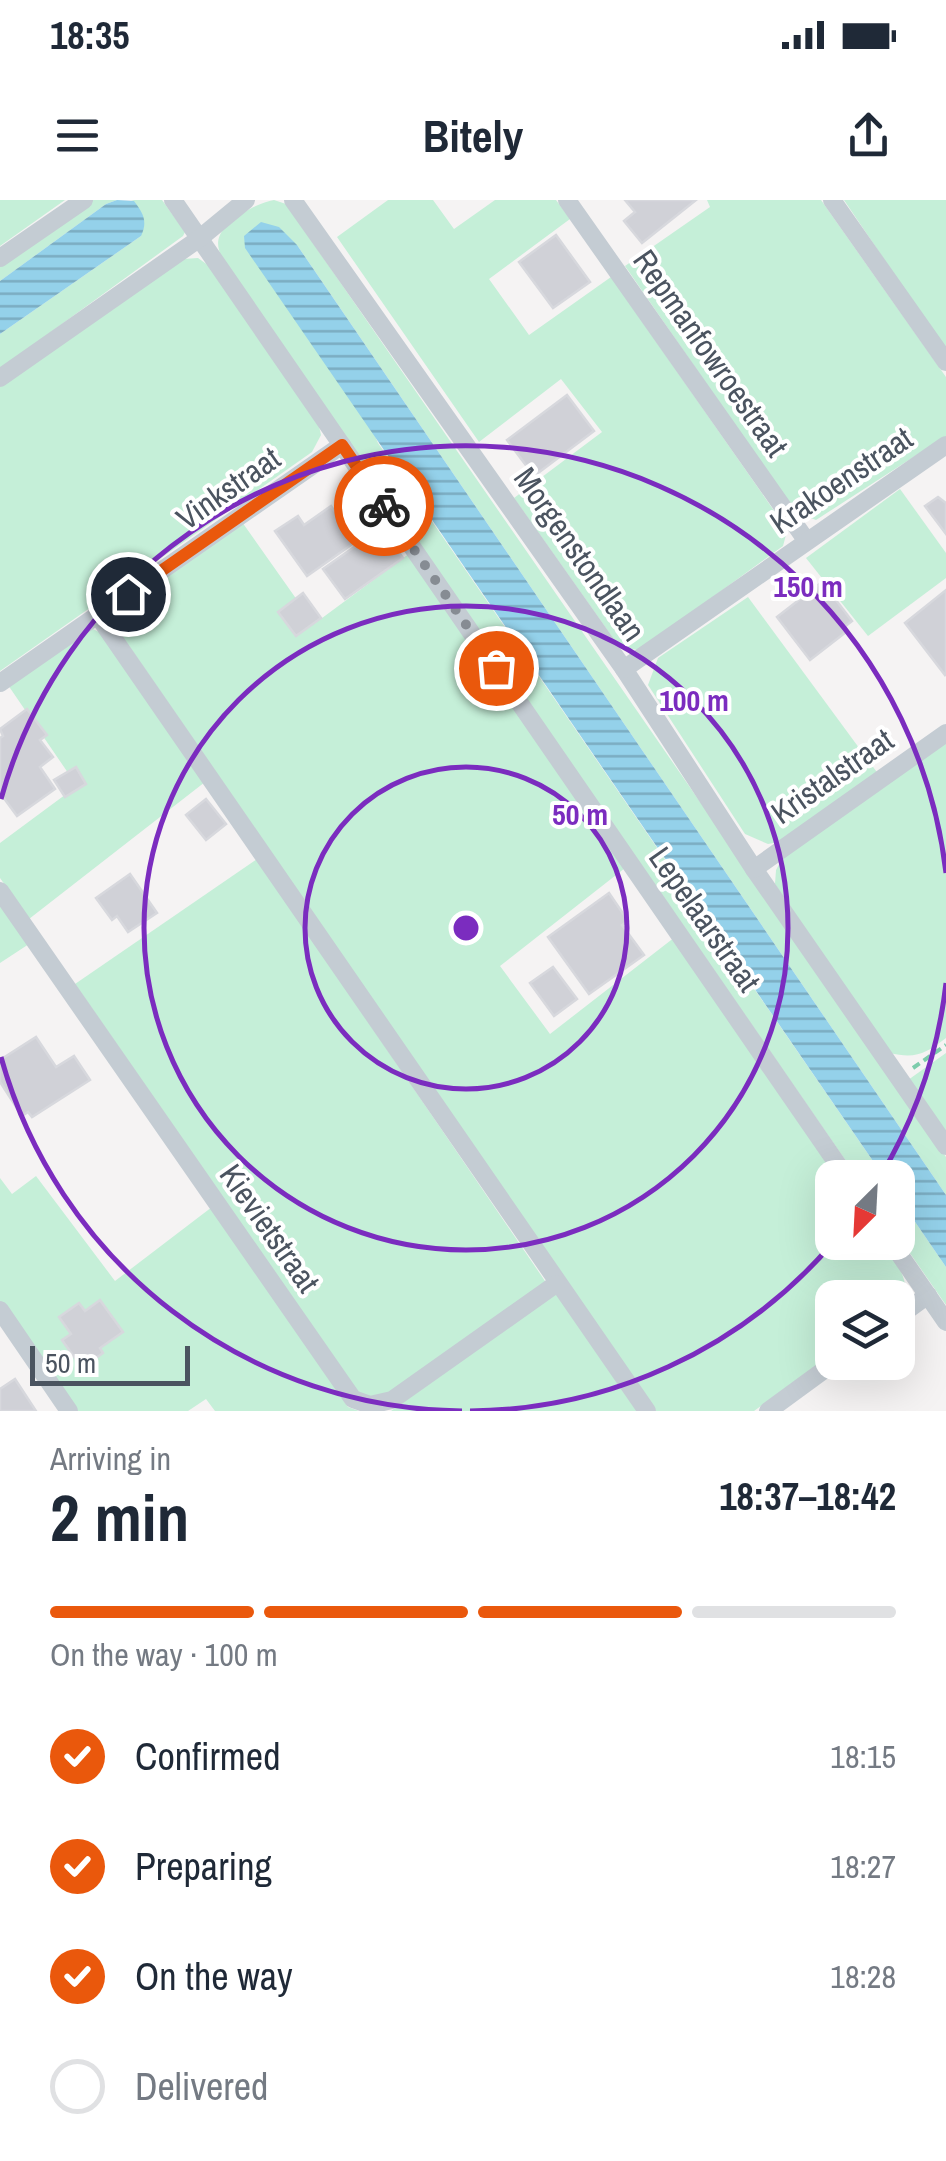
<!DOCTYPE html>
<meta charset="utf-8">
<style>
:root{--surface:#fff;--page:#f6f6f7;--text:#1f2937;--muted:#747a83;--line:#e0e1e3;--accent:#ea580c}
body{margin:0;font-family:"Archivo Narrow",sans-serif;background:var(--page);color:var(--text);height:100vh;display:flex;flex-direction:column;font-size:38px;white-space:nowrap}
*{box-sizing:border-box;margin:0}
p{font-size:32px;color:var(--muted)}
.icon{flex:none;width:55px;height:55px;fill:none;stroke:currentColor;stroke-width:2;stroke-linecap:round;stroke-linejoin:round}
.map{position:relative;height:1211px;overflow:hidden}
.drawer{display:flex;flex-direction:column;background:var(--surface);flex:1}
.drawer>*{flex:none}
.needle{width:65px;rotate:204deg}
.controls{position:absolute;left:815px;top:960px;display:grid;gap:20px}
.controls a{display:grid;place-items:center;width:100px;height:100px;border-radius:20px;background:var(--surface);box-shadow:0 10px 40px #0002;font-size:50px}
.scale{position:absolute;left:30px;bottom:25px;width:160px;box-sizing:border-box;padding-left:10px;border:5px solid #4b5460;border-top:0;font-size:28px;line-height:35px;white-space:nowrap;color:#4b5460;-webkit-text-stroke:8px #fff;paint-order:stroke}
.pin{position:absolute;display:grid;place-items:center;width:85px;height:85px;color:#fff;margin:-42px;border:5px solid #fff;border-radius:50%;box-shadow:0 2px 10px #0007}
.courier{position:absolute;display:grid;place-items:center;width:100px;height:100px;margin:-50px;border:8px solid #ea580c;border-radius:50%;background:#fff;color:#222;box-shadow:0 2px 12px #0007}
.overview em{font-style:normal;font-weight:700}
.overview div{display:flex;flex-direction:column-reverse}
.overview{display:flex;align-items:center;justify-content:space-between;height:170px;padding:0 50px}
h1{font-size:65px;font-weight:700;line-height:75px}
.bar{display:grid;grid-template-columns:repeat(4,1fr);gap:15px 10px;align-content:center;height:120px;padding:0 50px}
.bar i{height:12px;border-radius:8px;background:var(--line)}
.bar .current{background:var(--accent)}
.bar p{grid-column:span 4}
ol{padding:0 50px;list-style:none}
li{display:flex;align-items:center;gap:30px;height:110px}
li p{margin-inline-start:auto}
li .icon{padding:10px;border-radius:50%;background:var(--accent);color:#fff;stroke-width:4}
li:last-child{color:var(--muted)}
li i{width:55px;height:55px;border:5px solid var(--line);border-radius:50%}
.status{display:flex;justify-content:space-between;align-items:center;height:70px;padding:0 50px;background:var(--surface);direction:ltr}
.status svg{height:28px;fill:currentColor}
header{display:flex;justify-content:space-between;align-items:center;height:130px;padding:0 50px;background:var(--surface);font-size:45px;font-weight:700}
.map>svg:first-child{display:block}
.green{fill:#c5efd8}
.water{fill:url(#water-rules)}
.building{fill:#d0d1d7;stroke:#d7d8dd;stroke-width:2.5}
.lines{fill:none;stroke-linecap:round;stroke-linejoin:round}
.path{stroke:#7dccac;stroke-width:4;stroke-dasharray:8 5;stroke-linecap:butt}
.street{stroke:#c4ccd3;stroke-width:18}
.done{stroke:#868c93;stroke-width:10;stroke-dasharray:0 18}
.route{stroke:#ea580c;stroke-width:12}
.ring{fill:none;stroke:#7b2cbf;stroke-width:5}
.labels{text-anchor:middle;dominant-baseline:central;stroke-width:8;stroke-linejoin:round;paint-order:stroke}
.street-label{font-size:32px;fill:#4b5460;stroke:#fff}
.centre{fill:#7b2cbf;stroke:#fff;stroke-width:5}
.ring-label{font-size:30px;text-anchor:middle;font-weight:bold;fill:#7b2cbf;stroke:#fff;stroke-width:8;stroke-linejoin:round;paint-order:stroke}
</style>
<div class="status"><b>18:35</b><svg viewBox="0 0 49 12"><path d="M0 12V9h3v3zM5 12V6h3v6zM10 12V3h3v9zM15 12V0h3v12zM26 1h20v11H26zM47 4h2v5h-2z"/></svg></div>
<header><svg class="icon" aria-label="menu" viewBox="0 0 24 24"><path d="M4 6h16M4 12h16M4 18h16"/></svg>Bitely<svg class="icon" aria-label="share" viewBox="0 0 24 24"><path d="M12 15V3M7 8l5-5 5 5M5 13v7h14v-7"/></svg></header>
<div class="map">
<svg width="946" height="1211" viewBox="0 0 946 1211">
<defs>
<pattern id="water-rules" width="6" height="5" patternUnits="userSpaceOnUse" patternTransform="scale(2.5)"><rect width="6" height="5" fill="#94d1ea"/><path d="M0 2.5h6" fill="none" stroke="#7bacc1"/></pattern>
</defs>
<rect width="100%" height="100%" fill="#f5f3f3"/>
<g class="green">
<polygon points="0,0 65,0 0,46"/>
<polygon points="92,0 117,0 106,4 0,81 0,65"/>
<polygon points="131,0 162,0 185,32 183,36 0,169 0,134 141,36 134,1"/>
<path d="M274 0 286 4 946 957V995L297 45 378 243 884 977H857L222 59C219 51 216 43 220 35 227 19 257 3 274 0Z"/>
<polygon points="388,0 433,0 454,29 495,0 556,0 570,19 489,79 529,135 611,77 784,325 786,335 783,346 640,450 620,448 514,298 602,232 561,179 479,242 337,37"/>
<polygon points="707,0 821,0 946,177 946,236 816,320 798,313 791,306 625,66 710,7"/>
<polygon points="844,0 946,0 946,151"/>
<polygon points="198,58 212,68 317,217 321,235 312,252 0,471 0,187 183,59"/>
<polygon points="900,289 946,353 946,378 868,436 806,358"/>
<path d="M242 322 314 424 410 353 625 668 500 766 550 834 675 737 839 977 832 978V1042L883 1043C897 1063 908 1077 906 1102L898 1109V1098H832V1155L754 1211H656L118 430 117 416 125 405Z"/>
<polygon points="748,397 879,575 785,641 768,644 745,634 648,485 658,458"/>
<polygon points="91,428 105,435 205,582 29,719 0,678 0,643 77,586 8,485"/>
<path d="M946 543V838C925 854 916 859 889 853L775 684 776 670 783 657Z"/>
<polygon points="257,659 547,1084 390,1196 370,1197 358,1193 75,784"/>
<polygon points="0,701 29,744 0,763"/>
<polygon points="946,853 946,935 908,880"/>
<polygon points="36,976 115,1081 212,1007 348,1207 359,1211 215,1211 206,1199 188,1211 75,1211 0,1101 0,978 12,994"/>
<polygon points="898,997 946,1067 946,1105 898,1036"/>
<polygon points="556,1093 638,1211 391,1211"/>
</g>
<g class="water">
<path d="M117 0 134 1C143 13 148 21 141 36L0 134V81L106 4Z"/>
<polygon points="261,22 279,27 297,45 946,995 946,1067 898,997 898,978 884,977 245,48 244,36"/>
</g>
<g class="building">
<polygon points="625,0 696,0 642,43 624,21 635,12"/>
<polygon points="556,35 590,82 553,108 519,62"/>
<polygon points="567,195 594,231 534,276 507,240"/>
<polygon points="938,297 946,303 946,334 925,306"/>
<polygon points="331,306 339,318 345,314 356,329 348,335 354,343 307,376 275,331 298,316 304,325"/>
<polygon points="381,328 403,358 345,399 323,369"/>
<polygon points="822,382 852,421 843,428 846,432 810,460 777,417"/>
<polygon points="946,390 946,474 945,475 905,423"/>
<polygon points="303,393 321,418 296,436 278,412"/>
<polygon points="27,509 47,535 40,540 53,557 40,567 55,589 17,616 0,593 0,538 3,536 0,529"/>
<polygon points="76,567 86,584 65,597 54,580"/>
<polygon points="206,599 226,624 206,640 186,615"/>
<polygon points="130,674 157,713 128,732 117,716 112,720 96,698"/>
<polygon points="609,693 628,721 622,725 644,755 589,794 548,737"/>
<polygon points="553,767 577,799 554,816 530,783"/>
<polygon points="36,837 56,867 74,856 90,880 32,917 28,912 22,916 0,882 0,860"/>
<polygon points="100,1100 123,1132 100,1148 103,1153 82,1168 62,1140 71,1134 59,1117 79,1103 85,1111"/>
<polygon points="15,1179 36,1211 0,1211 0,1189"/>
</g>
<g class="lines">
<polyline class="path" points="913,868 946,845"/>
<g class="street">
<polyline points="173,0 847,978"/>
<polyline points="293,0 624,469 754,669 946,946"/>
<polyline points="567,0 806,340"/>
<polyline points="832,0 946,162"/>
<polyline points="0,58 84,0"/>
<polyline points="0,178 200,38 246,0"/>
<polyline points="98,416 647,1211"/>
<polyline points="624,469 946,245"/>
<polyline points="0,483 342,245"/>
<polyline points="754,669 946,533"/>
<polyline points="0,691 353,1199 370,1205 392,1200 556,1084"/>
<polyline points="891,1042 946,1122"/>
<polyline points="0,1110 69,1211"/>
<polyline points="898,1117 928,1095"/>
<polyline points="768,1211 835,1162"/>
</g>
</g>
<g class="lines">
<polyline class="done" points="384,306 496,468"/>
<polyline class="route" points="128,394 342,245 384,306"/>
</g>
<g class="ring">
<circle cx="466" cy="728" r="161"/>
<circle cx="466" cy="728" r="322"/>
<path d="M946 783A483 483 0 0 1 880 977M831 1045A483 483 0 0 1 470 1211M462 1211A483 483 0 0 1 1 857M1 599A483 483 0 0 1 946 673"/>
</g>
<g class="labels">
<g class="street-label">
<text transform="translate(711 153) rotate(55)">Repmanfowroestraat</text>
<text transform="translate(841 280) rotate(-34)">Krakoenstraat</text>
<text transform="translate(228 288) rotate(-35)">Vinkstraat</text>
<text transform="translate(580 354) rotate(55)">Morgenstondlaan</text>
<text transform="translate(832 576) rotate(-35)">Kristalstraat</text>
<text transform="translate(705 719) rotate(55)">Lepelaarstraat</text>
<text transform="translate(270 1028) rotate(55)">Kievietstraat</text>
</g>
</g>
<circle cx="466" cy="728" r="15" class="centre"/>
<g class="ring-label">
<text x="808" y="397">150 m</text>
<text x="694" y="511">100 m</text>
<text x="580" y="625">50 m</text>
</g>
</svg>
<div class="controls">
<a><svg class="needle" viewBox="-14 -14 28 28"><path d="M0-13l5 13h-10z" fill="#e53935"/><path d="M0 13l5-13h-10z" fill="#747a83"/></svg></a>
<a><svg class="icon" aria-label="layers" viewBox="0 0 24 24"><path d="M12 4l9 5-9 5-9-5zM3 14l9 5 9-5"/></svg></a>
</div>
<div class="scale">50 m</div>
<div class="pin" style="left:496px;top:468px;background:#ea580c"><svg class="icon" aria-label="bag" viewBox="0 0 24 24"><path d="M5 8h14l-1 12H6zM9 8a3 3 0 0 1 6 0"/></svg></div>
<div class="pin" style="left:128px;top:394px;background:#1f2937"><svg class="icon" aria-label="home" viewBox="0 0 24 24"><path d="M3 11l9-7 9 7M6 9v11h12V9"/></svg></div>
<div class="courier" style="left:384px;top:306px"><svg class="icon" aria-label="bike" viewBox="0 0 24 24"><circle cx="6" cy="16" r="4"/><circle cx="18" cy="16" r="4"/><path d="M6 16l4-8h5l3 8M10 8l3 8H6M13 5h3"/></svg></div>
</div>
<section class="drawer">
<div class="overview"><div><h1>2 min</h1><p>Arriving in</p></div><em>18:37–18:42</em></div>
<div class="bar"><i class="current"></i><i class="current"></i><i class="current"></i><i></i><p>On the way · 100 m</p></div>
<ol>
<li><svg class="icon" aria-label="check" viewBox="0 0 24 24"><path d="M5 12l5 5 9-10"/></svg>Confirmed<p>18:15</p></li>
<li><svg class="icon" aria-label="check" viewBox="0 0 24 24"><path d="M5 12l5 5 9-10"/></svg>Preparing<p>18:27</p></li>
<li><svg class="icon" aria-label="check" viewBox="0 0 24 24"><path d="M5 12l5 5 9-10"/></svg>On the way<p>18:28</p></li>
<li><i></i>Delivered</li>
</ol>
</section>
